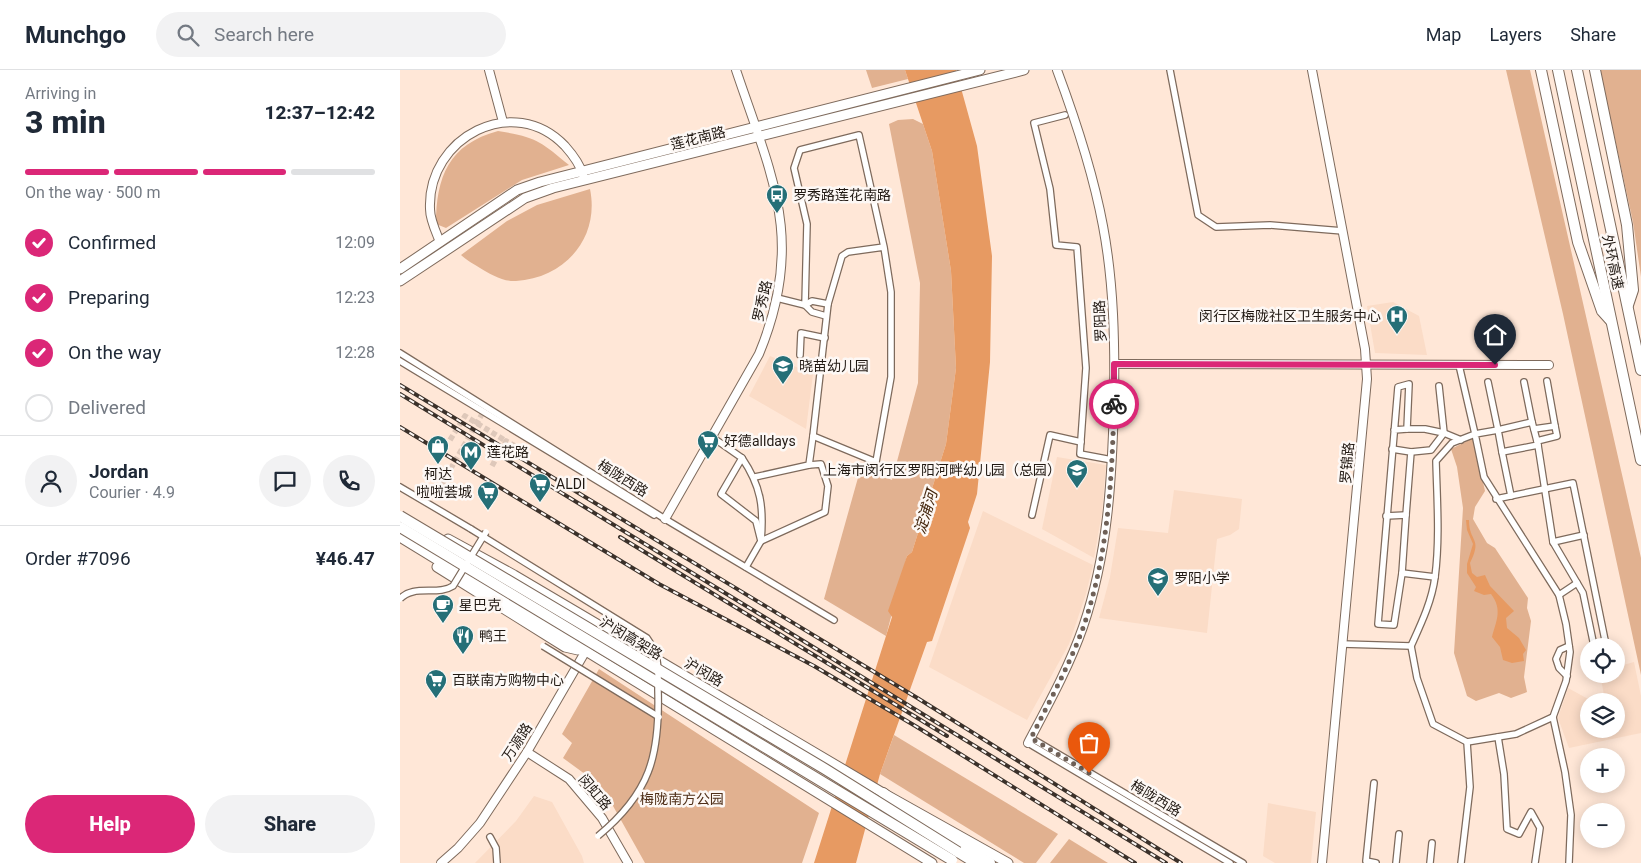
<!DOCTYPE html>
<meta charset="utf-8">
<style>
:root{--surface:#fff;--page:#f2f2f3;--text:#1f2937;--muted:#747a83;--line:#e0e1e3;--accent:#db2777}
body{margin:0;font-family:Roboto,"Noto Sans SC",sans-serif;background:var(--page);color:var(--text);height:100vh;display:flex;flex-direction:column;font-size:19px;white-space:nowrap}
*{box-sizing:border-box;margin:0}
p{font-size:16px;color:var(--muted)}
.icon{flex:none;width:28px;height:28px;fill:none;stroke:currentColor;stroke-width:2;stroke-linecap:round;stroke-linejoin:round}
.map{position:relative;flex:1;overflow:hidden}
.sheet{display:flex;flex-direction:column;background:var(--surface);width:400px}
.sheet>*{flex:none}
.controls{position:absolute;left:1180px;top:568px;display:grid;gap:10px}
.controls a{display:grid;place-items:center;width:45px;height:45px;border-radius:50%;background:var(--surface);box-shadow:0 2px 12px #0003;font-size:25px}
.pin{position:absolute;display:grid;place-items:center;width:42px;height:42px;color:#fff;margin:-51px -21px;border-radius:50% 50% 50% 0;rotate:-45deg;box-shadow:0 0 5px #0007}
.pin .icon{rotate:45deg}
.courier{position:absolute;display:grid;place-items:center;width:50px;height:50px;margin:-25px;border:4px solid #db2777;border-radius:50%;background:#fff;color:#222;box-shadow:0 1px 6px #0007}
.summary em{font-style:normal;font-weight:800}
.summary div{display:flex;flex-direction:column-reverse}
.summary{display:flex;align-items:center;justify-content:space-between;height:85px;padding:0 25px}
h1{font-size:32px;font-weight:800;line-height:38px}
.bar{display:grid;grid-template-columns:repeat(4,1fr);gap:8px 5px;align-content:center;height:60px;padding:0 25px}
.bar i{height:6px;border-radius:4px;background:var(--line)}
.bar .selected{background:var(--accent)}
.bar p{grid-column:span 4}
.line{display:flex;align-items:center;gap:12px;padding:0 25px;border-top:1px solid var(--line)}
.line div{flex:1}
.round{display:grid;place-items:center;flex:none;width:52px;height:52px;border-radius:26px;background:var(--page)}
ol{padding:0 25px;list-style:none}
li{display:flex;align-items:center;gap:15px;height:55px}
li p{margin-inline-start:auto}
li .icon{padding:5px;border-radius:50%;background:var(--accent);color:#fff;stroke-width:4}
li:last-child{color:var(--muted)}
li i{width:28px;height:28px;border:2px solid var(--line);border-radius:50%}
.button{display:flex;gap:10px;margin-top:auto;padding:10px 25px}
.button a{flex:1;height:58px;border-radius:30px;background:var(--accent);color:#fff;font-size:20px;font-weight:800;line-height:58px;text-align:center}
.button a+a{background:var(--page);color:var(--text)}
header{display:flex;align-items:center;gap:30px;box-sizing:border-box;height:70px;padding:0 25px;background:var(--surface);border-bottom:1px solid var(--line)}
header strong{font-size:24px}
nav{display:flex;gap:28px;margin-inline-start:auto;font-size:18px}
.search{width:350px;height:45px;background:var(--page);display:flex;align-items:center;gap:12px;box-sizing:border-box;padding:0 18px;border-radius:28px;color:var(--muted);font-size:19px}
main{display:flex;flex:1;min-height:0}
.map>svg:first-child{display:block}
.built{fill:#fbdcc7;fill-rule:evenodd}
.green{fill:#e1b190}
.water{fill:#e79a62}
.lines{fill:none;stroke-linecap:round;stroke-linejoin:round}
.street-tunnel{stroke:#dec8ba;stroke-width:5.5;stroke-dasharray:5.5 3;stroke-linecap:butt}
.street-casing{stroke:#7e6a5c;stroke-width:8}
.secondary-casing{stroke:#7e6a5c;stroke-width:10}
.primary-casing{stroke:#7e6a5c;stroke-width:11}
.highway-casing{stroke:#7e6a5c;stroke-width:12}
.street{stroke:#fff;stroke-width:5.5}
.secondary{stroke:#fff;stroke-width:8}
.primary{stroke:#fff;stroke-width:9}
.highway{stroke:#fff;stroke-width:10}
.rail-casing{stroke:#3b312a;stroke-width:4}
.rail{stroke:#fdf8f5;stroke-width:2;stroke-dasharray:5.5;stroke-linecap:butt}
.street-bridge-casing{stroke:#7e6a5c;stroke-width:8;stroke-linecap:butt}
.highway-bridge-casing{stroke:#7e6a5c;stroke-width:12;stroke-linecap:butt}
.street-bridge{stroke:#fff;stroke-width:5.5}
.highway-bridge{stroke:#fff;stroke-width:10}
.done{stroke:#6f6158;stroke-width:5;stroke-dasharray:0 9}
.route{stroke:#db2777;stroke-width:6}
.labels{text-anchor:middle;dominant-baseline:central;stroke-width:5;stroke-linejoin:round;paint-order:stroke}
.street-label{font-size:14px;fill:#211913;stroke:#fdf8f5}
.poi-label{font-size:14px;fill:#211913;stroke:#fdf8f5;text-anchor:start}
.park-label{font-size:14px;fill:#4f2f18;stroke:#fdf8f5}
.water-label{font-size:15px;font-style:italic;fill:#43250c;stroke:#fdf8f5}
</style>
<header>
<strong>Munchgo</strong>
<div class="search"><svg class="icon" aria-label="search" viewBox="0 0 24 24"><circle cx="10" cy="10" r="6"/><path d="M15 15l6 6"/></svg>Search here</div>
<nav><a>Map</a><a>Layers</a><a>Share</a></nav>
</header>
<main>
<section class="sheet">
<div class="summary"><div><h1>3 min</h1><p>Arriving in</p></div><em>12:37–12:42</em></div>
<div class="bar"><i class="selected"></i><i class="selected"></i><i class="selected"></i><i></i><p>On the way · 500 m</p></div>
<ol>
<li><svg class="icon" aria-label="check" viewBox="0 0 24 24"><path d="M5 12l5 5 9-10"/></svg>Confirmed<p>12:09</p></li>
<li><svg class="icon" aria-label="check" viewBox="0 0 24 24"><path d="M5 12l5 5 9-10"/></svg>Preparing<p>12:23</p></li>
<li><svg class="icon" aria-label="check" viewBox="0 0 24 24"><path d="M5 12l5 5 9-10"/></svg>On the way<p>12:28</p></li>
<li><i></i>Delivered</li>
</ol>
<div class="line" style="height:90px"><a class="round"><svg class="icon" aria-label="person" viewBox="0 0 24 24"><circle cx="12" cy="8" r="4"/><path d="M4 21q1-7 8-7t8 7"/></svg></a><div><b>Jordan</b><p>Courier · 4.9</p></div><a class="round"><svg class="icon" aria-label="chat" viewBox="0 0 24 24"><path d="M4 5h16v11H9l-5 4z"/></svg></a><a class="round"><svg class="icon" aria-label="phone" viewBox="0 0 24 24"><path d="M5 4h4l2 5-3 2q2 4 5 5l2-3 5 2v4C11 20 4 13 5 4z"/></svg></a></div>
<div class="line" style="height:65px"><div>Order #7096</div><b>¥46.47</b></div>
<div class="button"><a>Help</a><a>Share</a></div>
</section>
<div class="map">
<svg width="1241" height="793" viewBox="0 0 1241 793">
<rect width="100%" height="100%" fill="#ffe7d7"/>
<g class="built">
<polygon points="993,232 1019,246 1027,285 975,283 967,236"/>
<polygon points="370,286 413,304 406,359 349,326"/>
<polygon points="657,387 706,395 702,442 694,488 642,459"/>
<polygon points="774,420 842,429 839,459 830,465 817,469 807,563 699,548 710,507 718,458 768,463"/>
<polygon points="583,441 693,495 686,524 669,574 627,650 529,597"/>
<path d="M1234 592 1241 626V663L1169 678 1158 648 1168 618 1190 630 1204 625 1200 604H1216V597ZM1189 631H1216V659H1189Z"/>
<polygon points="134,726 152,732 182,786 184,793 75,793 116,751"/>
<polygon points="868,733 916,742 911,793 875,793 863,786"/>
</g>
<g class="green">
<polygon points="466,0 505,0 508,9 472,18"/>
<polygon points="1106,0 1130,0 1241,488 1241,605 1163,244"/>
<polygon points="1200,0 1241,0 1241,207 1233,152"/>
<polygon points="513,49 523,54 532,81 551,201 556,298 546,374 512,482 507,486 486,566 424,529 461,397 492,410 518,313 520,213 489,54 498,50"/>
<path d="M98 61C136 67 140 71 169 95L122 110 46 158 36 154C36 107 49 74 98 61Z"/>
<path d="M190 119C200 168 165 208 116 211 103 212 90 204 80 198 74 194 66 190 61 185L107 151 137 135Z"/>
<polygon points="1073,368 1085,421 1075,437 1073,449 1087,473 1095,478 1128,528 1127,538 1131,551 1124,607 1127,622 1111,628 1099,623 1076,631 1067,626 1054,583 1063,438 1057,397 1051,379"/>
<polygon points="199,599 419,743 402,793 245,793 208,727 189,707 163,688 172,673 162,664"/>
<polygon points="494,665 658,764 636,793 624,793 480,704"/>
<polygon points="669,769 708,793 650,793"/>
</g>
<g class="water">
<polygon points="505,0 556,0 577,76 592,186 590,292 577,424 568,452 570,458 532,571 527,572 480,704 456,793 414,793 492,547 488,541 507,486 512,482 546,374 556,298 551,201 532,81"/>
<path d="M1066 450H1069C1069 473 1083 467 1070 493L1072 503 1077 507 1085 505 1090 516 1114 541 1106 548 1107 558 1119 568 1126 580 1123 584 1124 591 1112 593 1103 590 1100 577 1092 567C1096 551 1103 540 1091 524L1084 525 1074 521 1076 517 1067 503V494L1073 474 1067 460Z"/>
</g>
<g class="lines">
<g class="street-tunnel">
<polyline points="50,370 65,346 106,371"/>
<polyline points="92,396 106,371 115,376"/>
<polyline points="42,414 82,344"/>
</g>
<g class="street-casing">
<g id="street">
<polyline points="770,0 798,145 816,157 870,155 943,161"/>
<polyline points="665,45 634,53 650,119 656,175 677,177 686,298 680,384 712,390"/>
<polyline points="377,228 405,235 407,154 394,98 400,80 459,65 484,177 448,182 442,186 428,234 413,366 476,392 491,307 491,222 484,177"/>
<polyline points="426,246 412,242 405,235 412,231 428,234"/>
<polyline points="0,283 265,449 434,550"/>
<polyline points="400,285 401,263 425,268"/>
<polyline points="0,291 254,445"/>
<polyline points="1147,311 1155,356"/>
<polyline points="1088,312 1098,360 1132,352 1138,375 1102,382 1098,360 1075,364 1084,407 1159,525 1166,554 1170,582 1166,611 1153,647 1165,702 1171,745 1169,793"/>
<polyline points="1124,312 1132,352"/>
<polyline points="1039,316 1044,363 1061,370"/>
<polyline points="1007,359 1025,359 1044,363 1031,380 1011,382"/>
<polyline points="1134,359 1155,356 1157,366 1137,371"/>
<path d="M994 360 1007 359 1009 314 998 317C991 396 984 475 978 554L994 555 1002 503 1035 507"/>
<polyline points="312,367 342,388 321,424 356,451 361,471 346,497"/>
<polyline points="1138,375 1153,472 1183,523 1194,576"/>
<polyline points="992,379 1011,382 1006,445"/>
<polyline points="1102,382 1111,426"/>
<path d="M342 388C361 416 364 437 361 471L425 442 428 416 421 394 409 395"/>
<polyline points="355,407 409,395 413,366"/>
<polyline points="0,417 71,459"/>
<polyline points="1096,429 1173,413 1206,575 1195,576"/>
<polyline points="632,445 650,365 681,372"/>
<polyline points="986,446 1006,445 1002,503"/>
<polyline points="1153,472 1184,465"/>
<polyline points="1159,525 1177,513"/>
<path d="M942 574 1011 576C1021 554 1032 531 1035 507 1040 469 1037 429 1036 391L1052 373 1075 364 1059 295"/>
<polyline points="1011,576 1017,608 1033,654 1067,672 1116,664 1153,647"/>
<polyline points="1167,606 1159,598 1156,589 1160,580 1169,576"/>
<polyline points="1098,667 1104,704 1107,759 1119,764 1131,742 1140,758 1135,793"/>
<polyline points="631,668 843,793"/>
<polyline points="628,673 830,793"/>
<polyline points="974,713 966,791 976,793"/>
<polyline points="90,767 96,778 97,793"/>
<polyline points="996,793 999,764"/>
<polyline points="1030,793 1032,773"/>
<polyline points="1061,793 1070,717 1067,672"/>
</g>
</g>
<g class="secondary-casing">
<g id="secondary">
<polyline points="89,0 103,52"/>
<polyline points="912,0 965,279 967,309 922,793"/>
<path d="M40 172C36 162 30 150 30 139 27 67 114 22 165 76 173 85 180 94 183 105"/>
<polyline points="715,294 1149,295"/>
<path d="M265 449 359 284C406 171 372 107 336 0"/>
<path d="M628 673C648 635 669 597 683 557 708 484 712 409 714 333 715 274 714 214 703 156 693 102 676 51 657 0"/>
<polyline points="127,682 169,709 202,748 228,793"/>
<polyline points="41,793 58,778 80,753 127,682 188,577"/>
</g>
</g>
<g class="primary-casing">
<g id="primary">
<polyline points="0,199 117,120 140,112 580,0"/>
<polyline points="0,211 125,128 153,118 624,0"/>
<polyline points="0,467 532,793"/>
<polyline points="48,469 114,505 483,723 608,793"/>
<polyline points="37,497 165,577 178,580"/>
</g>
</g>
<g class="highway-casing">
<g id="highway">
<polyline points="1141,0 1178,172 1202,241 1211,251"/>
<polyline points="1158,0 1241,390"/>
<polyline points="1177,0 1241,300"/>
<polyline points="1195,0 1227,155 1233,220 1228,235"/>
<polyline points="483,723 514,748 590,793"/>
<polyline points="558,782 576,793"/>
</g>
</g>
<use href="#street" class="street"/>
<use href="#secondary" class="secondary"/>
<use href="#primary" class="primary"/>
<use href="#highway" class="highway"/>
<g class="rail-casing">
<g id="rail">
<polyline points="0,315 519,629 781,793"/>
<polyline points="0,324 766,793"/>
<polyline points="0,357 259,514 414,596 517,657 735,793"/>
<polyline points="220,467 547,666"/>
</g>
</g>
<use href="#rail" class="rail"/>
<g class="street-bridge-casing">
<g id="street-bridge">
<path d="M71 459 247 568C260 586 258 599 258 620 260 686 250 723 198 766"/>
<path d="M0 529C13 514 38 526 53 516L86 462"/>
<polyline points="143,576 259,647"/>
</g>
</g>
<g class="highway-bridge-casing">
<g id="highway-bridge">
<polyline points="0,446 425,699 558,782"/>
<polyline points="0,457 552,790"/>
</g>
</g>
<use href="#street-bridge" class="street-bridge"/>
<use href="#highway-bridge" class="highway-bridge"/>
</g>
<g class="lines">
<path class="done" d="M689 703 631 668C649 632 669 596 683 558 708 486 712 410 714 334"/>
<polyline class="route" points="714,334 714,294 1095,295"/>
</g>
<defs>
<g id="bus-pin" transform="scale(1.125)"><path d="M0 17L-7.5 6A9.5 9.5 0 1 1 7.5 6Z" fill="#256f77" stroke="#fdf8f5"/><path d="M-5-6H5V4H4V6H2V4H-2V6H-4V4H-5ZM-3.5-4V0h7V-4ZM-3.5 1.2v1.5H-2V1.2ZM2 1.2v1.5H3.5V1.2Z" fill="#fff"/></g>
<g id="hospital-pin" transform="scale(1.125)"><path d="M0 17L-7.5 6A9.5 9.5 0 1 1 7.5 6Z" fill="#256f77" stroke="#fdf8f5"/><path d="M-5-5h3v3.5h4V-5h3V5h-3V1.5h-4V5h-3Z" fill="#fff"/></g>
<g id="school-pin" transform="scale(1.125)"><path d="M0 17L-7.5 6A9.5 9.5 0 1 1 7.5 6Z" fill="#256f77" stroke="#fdf8f5"/><path d="M0-5L7-2L0 1L-7-2ZM-4 1L0 2.5L4 1V4Q0 6-4 4Z" fill="#fff"/></g>
<g id="supermarket-pin" transform="scale(1.125)"><path d="M0 17L-7.5 6A9.5 9.5 0 1 1 7.5 6Z" fill="#256f77" stroke="#fdf8f5"/><path d="M-6-5.5h2.5l.6 2H6L4.5 2H-2.5L-4.4-4H-6ZM-1.5 3.2a1.3 1.3 0 1 0 .1 0ZM3 3.2a1.3 1.3 0 1 0 .1 0Z" fill="#fff"/></g>
<g id="shop-pin" transform="scale(1.125)"><path d="M0 17L-7.5 6A9.5 9.5 0 1 1 7.5 6Z" fill="#256f77" stroke="#fdf8f5"/><path d="M-5-2.5h2.3a2.7 3.5 0 0 1 5.4 0H5L5.5 6h-11ZM-1.5-2.5h3a1.5 2.3 0 0 0-3 0Z" fill="#fff"/></g>
<g id="metro-pin" transform="scale(1.125)"><path d="M0 17L-7.5 6A9.5 9.5 0 1 1 7.5 6Z" fill="#256f77" stroke="#fdf8f5"/><path d="M-5.5 5V-5H-3L0 0L3-5H5.5V5H3V-.5L0 4L-3-.5V5Z" fill="#fff"/></g>
<g id="cafe-pin" transform="scale(1.125)"><path d="M0 17L-7.5 6A9.5 9.5 0 1 1 7.5 6Z" fill="#256f77" stroke="#fdf8f5"/><path d="M-5.5-4.5H6V0H3Q3 3.5 0 3.5H-2.5Q-5.5 3.5-5.5 0ZM3-3.2v2h1.7v-2ZM-6 4.5H4V6H-6Z" fill="#fff"/></g>
<g id="restaurant-pin" transform="scale(1.125)"><path d="M0 17L-7.5 6A9.5 9.5 0 1 1 7.5 6Z" fill="#256f77" stroke="#fdf8f5"/><path d="M-5-6h1v4h1v-4h1v4h1v-4h1v5L-1.5 .5V6h-2V.5L-5-1ZM5-6V6H3V1.5H1.5Q1.5-4 5-6Z" fill="#fff"/></g>
</defs>
<g fill-rule="evenodd">
<use href="#bus-pin" x="377" y="125"/>
<use href="#hospital-pin" x="997" y="246"/>
<use href="#school-pin" x="383" y="296"/>
<use href="#supermarket-pin" x="308" y="371"/>
<use href="#shop-pin" x="38" y="376"/>
<use href="#metro-pin" x="71" y="382"/>
<use href="#school-pin" x="677" y="400"/>
<use href="#supermarket-pin" x="140" y="414"/>
<use href="#supermarket-pin" x="88" y="422"/>
<use href="#school-pin" x="758" y="508"/>
<use href="#cafe-pin" x="43" y="535"/>
<use href="#restaurant-pin" x="63" y="566"/>
<use href="#supermarket-pin" x="36" y="610"/>
</g>
<g class="labels">
<g class="street-label">
<text transform="translate(298 68) rotate(-14)">莲花南路</text>
<text transform="translate(1213 192) rotate(78)">外环高速</text>
<text transform="translate(362 231) rotate(-77)">罗秀路</text>
<text transform="translate(700 251) rotate(-93)">罗阳路</text>
<text transform="translate(947 393) rotate(-85)">罗锦路</text>
<text transform="translate(223 408) rotate(32)">梅陇西路</text>
<text transform="translate(231 568) rotate(31)">沪闵高架路</text>
<text transform="translate(304 602) rotate(30)">沪闵路</text>
<text transform="translate(117 672) rotate(-57)">万源路</text>
<text transform="translate(195 722) rotate(50)">闵虹路</text>
<text transform="translate(756 728) rotate(31)">梅陇西路</text>
</g>
<g class="poi-label">
<text x="393" y="125">罗秀路莲花南路</text>
<text x="981" y="246" text-anchor="end">闵行区梅陇社区卫生服务中心</text>
<text x="399" y="296">晓苗幼儿园</text>
<text x="324" y="371">好德alldays</text>
<text x="87" y="382">莲花路</text>
<text x="661" y="400" text-anchor="end">上海市闵行区罗阳河畔幼儿园（总园）</text>
<text x="38" y="404" text-anchor="middle">柯达</text>
<text x="156" y="414">ALDI</text>
<text x="72" y="422" text-anchor="end">啦啦荟城</text>
<text x="774" y="508">罗阳小学</text>
<text x="59" y="535">星巴克</text>
<text x="79" y="566">鸭王</text>
<text x="52" y="610">百联南方购物中心</text>
</g>
<g class="park-label">
<text x="282" y="729">梅陇南方公园</text>
</g>
<g class="water-label">
<text transform="translate(526 442) rotate(-73)">淀浦河</text>
</g>
</g>
</svg>
<div class="controls">
<a><svg class="icon" aria-label="locate" viewBox="0 0 24 24"><circle cx="12" cy="12" r="6"/><path d="M12 2v4M12 18v4M2 12h4M18 12h4"/></svg></a>
<a><svg class="icon" aria-label="layers" viewBox="0 0 24 24"><path d="M12 4l9 5-9 5-9-5zM3 14l9 5 9-5"/></svg></a>
<a>+</a>
<a>−</a>
</div>
<div class="pin" style="left:689px;top:703px;background:#ea580c"><svg class="icon" aria-label="bag" viewBox="0 0 24 24"><path d="M5 8h14l-1 12H6zM9 8a3 3 0 0 1 6 0"/></svg></div>
<div class="pin" style="left:1095px;top:295px;background:#1f2937"><svg class="icon" aria-label="home" viewBox="0 0 24 24"><path d="M3 11l9-7 9 7M6 9v11h12V9"/></svg></div>
<div class="courier" style="left:714px;top:334px"><svg class="icon" aria-label="bike" viewBox="0 0 24 24"><circle cx="6" cy="16" r="4"/><circle cx="18" cy="16" r="4"/><path d="M6 16l4-8h5l3 8M10 8l3 8H6M13 5h3"/></svg></div>
</div>
</main>
